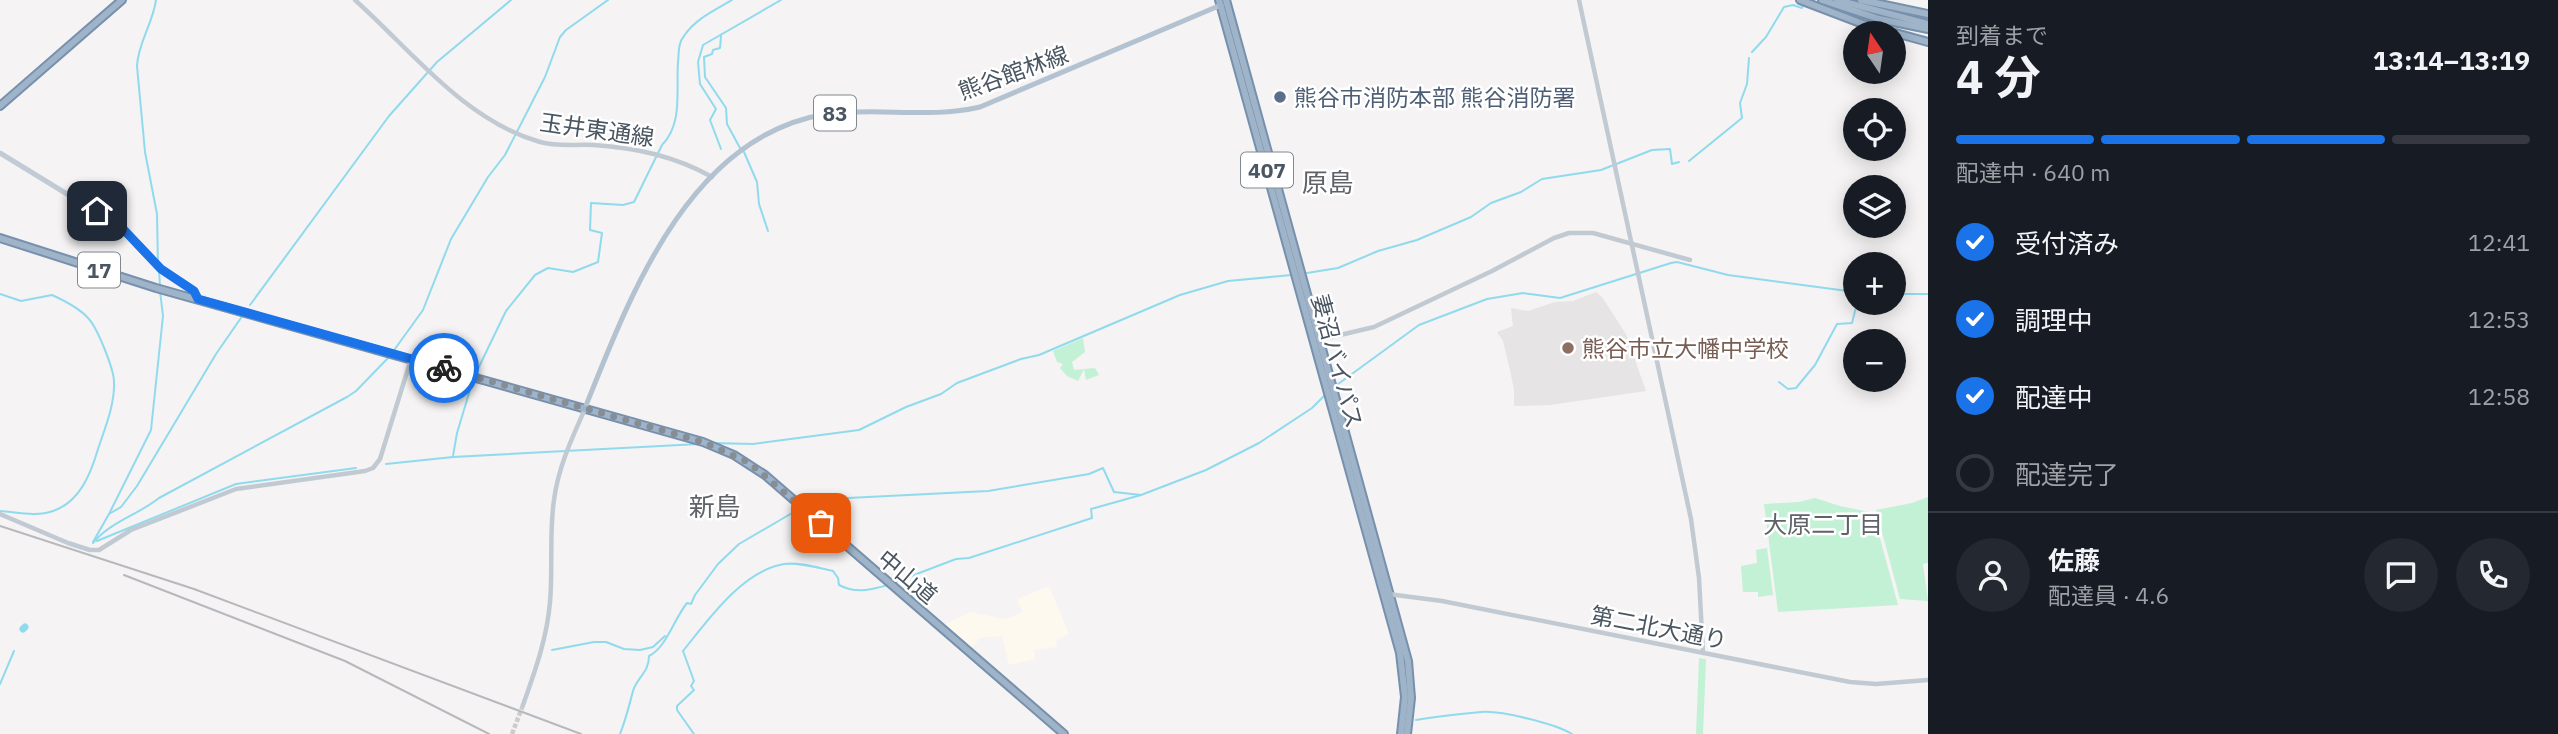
<!DOCTYPE html>
<html lang="ja">
<meta charset="utf-8">
<style>
:root{--surface:#171b24;--page:#242831;--text:#f1f3f6;--muted:#9ea1a6;--line:#363941;--accent:#1a73e8}
body{margin:0;font-family:"IBM Plex Sans","Noto Sans JP",sans-serif;background:var(--page);color:var(--text);height:100vh;display:flex;flex-direction:column;font-size:26px;white-space:nowrap}
*{box-sizing:border-box;margin:0}
p{font-size:23px;color:var(--muted)}
.icon{flex:none;width:38px;height:38px;fill:none;stroke:currentColor;stroke-width:2;stroke-linecap:round;stroke-linejoin:round}
.map{position:relative;flex:1;overflow:hidden}
.sheet{display:flex;flex-direction:column;background:var(--surface);width:630px}
.sheet>*{flex:none}
.needle{width:46px;rotate:347deg}
.controls{position:absolute;left:1843px;top:21px;display:grid;gap:14px}
.controls a{display:grid;place-items:center;width:63px;height:63px;border-radius:50%;background:var(--surface);box-shadow:0 4px 18px #0003;font-size:35px}
.pin{position:absolute;display:grid;place-items:center;width:60px;height:60px;color:#fff;margin:-30px;border-radius:14px;box-shadow:0 4px 10px #0006}
.courier{position:absolute;display:grid;place-items:center;width:70px;height:70px;margin:-35px;border:5px solid #1a73e8;border-radius:50%;background:#fff;color:#222;box-shadow:0 2px 9px #0007}
.headline em{font-style:normal;font-weight:700}
.headline div{display:flex;flex-direction:column-reverse}
.headline{display:flex;align-items:center;justify-content:space-between;height:119px;padding:0 28px}
h1{font-size:46px;font-weight:700;line-height:52px}
.bar{display:grid;grid-template-columns:repeat(4,1fr);gap:10px 7px;align-content:center;height:84px;padding:0 28px}
.bar i{height:9px;border-radius:5px;background:var(--line)}
.bar .active{background:var(--accent)}
.bar p{grid-column:span 4}
.line{display:flex;align-items:center;gap:18px;padding:0 28px;border-top:2px solid var(--line)}
.line div{flex:1}
.round{display:grid;place-items:center;flex:none;width:74px;height:74px;border-radius:37px;background:var(--page)}
ol{padding:0 28px;list-style:none}
li{display:flex;align-items:center;gap:21px;height:77px}
li p{margin-inline-start:auto}
li .icon{padding:7px;border-radius:50%;background:var(--accent);color:#fff;stroke-width:4}
li:last-child{color:var(--muted)}
li i{width:38px;height:38px;border:4px solid var(--line);border-radius:50%}
main{display:flex;flex:1;min-height:0}
.map>svg:first-child{display:block}
.commercial{fill:#fdf9ef}
.education{fill:#e6e4e5}
.green{fill:#c3f1d5}
.lines{fill:none;stroke-linecap:round;stroke-linejoin:round}
.stream{stroke:#90daee;stroke-width:2}
.river{stroke:#90daee;stroke-width:7}
.tertiary-tunnel{stroke:#caccce;stroke-width:4.5;stroke-dasharray:4.5 2;stroke-linecap:butt}
.trunk-casing{stroke:#7690ad;stroke-width:10}
.tertiary{stroke:#c1cad2;stroke-width:4.5}
.secondary{stroke:#c1cbd6;stroke-width:5}
.primary{stroke:#b3c2d1;stroke-width:5}
.trunk{stroke:#9fb4c9;stroke-width:6}
.rail{stroke:#b5b8bd;stroke-width:2}
.done{stroke:#868d94;stroke-width:7;stroke-dasharray:0 12.6}
.route{stroke:#1a73e8;stroke-width:9}
.service-dot{fill:#5c6f8a;stroke:#fff;stroke-width:2.5}
.education-dot{fill:#8d6e63;stroke:#fff;stroke-width:2.5}
.labels{text-anchor:middle;dominant-baseline:central;stroke-width:5;stroke-linejoin:round;paint-order:stroke}
.shield{fill:#fff;stroke:#808990;stroke-width:2}
.shield-label{font-size:21px;font-weight:bold;fill:#4a5661}
.street-label{font-size:23px;fill:#4a5661;stroke:#fff}
.service-label{font-size:23px;fill:#4e5e75;stroke:#fff;text-anchor:start}
.education-label{font-size:23px;fill:#785e54;stroke:#fff;text-anchor:start}
.neighbourhood-label{font-size:24px;fill:#5f6368;stroke:#fff}
.quarter-label{font-size:26px;fill:#5f6368;stroke:#fff}
</style>
<main>
<div class="map">
<svg width="1928" height="734" viewBox="0 0 1928 734">
<rect width="100%" height="100%" fill="#f5f3f3"/>
<polygon class="commercial" points="1049,586 1069,634 1056,640 1057,647 1034,650 1035,659 1009,665 1002,636 980,638 972,647 944,625 970,612 1006,619 1023,612 1017,599"/>
<polygon class="education" points="1596,292 1602,297 1626,334 1646,391 1550,405 1514,406 1514,390 1510,370 1503,341 1497,332 1513,326 1511,308 1528,311 1555,302 1573,301"/>
<g class="green">
<polygon points="1083,338 1085,352 1072,362 1074,370 1095,368 1099,375 1086,380 1084,369 1078,381 1067,376 1060,368 1063,364 1057,362 1053,351"/>
<polygon points="1928,497 1928,563 1923,564 1928,601 1900,599 1876,510 1912,503"/>
<polygon points="1815,498 1840,506 1869,512 1874,516 1898,605 1778,612 1764,504 1799,502"/>
<polygon points="1767,548 1773,595 1758,597 1758,592 1743,592 1741,566 1757,563 1756,550"/>
<polygon points="1699,658 1706,659 1703,734 1696,734"/>
</g>
<g class="lines">
<g class="stream">
<path d="M156 0C153 23 138 43 137 66L145 152 157 214 158 265"/>
<polyline points="721,36 720,48 713,50 712,54 704,57 705,77 726,108 727,124 740,148"/>
<polyline points="1752,52 1766,37 1784,7 1793,5 1802,8 1803,5"/>
<polyline points="721,149 710,120 716,109 700,84 698,62 703,45 781,0"/>
<polyline points="744,152 757,182 759,204 768,231"/>
<polyline points="1689,161 1742,118 1740,103 1747,84 1749,58"/>
<polyline points="159,270 160,286"/>
<polyline points="1307,273 1338,268 1378,251 1417,240 1471,217 1491,203 1521,192 1542,179 1601,170 1652,150 1670,149 1672,164 1679,162"/>
<path d="M0 294 21 301 52 295C63 300 80 309 88 318 97 327 114 369 114 382 115 404 105 428 98 449 91 473 80 502 53 511 37 517 16 512 0 511"/>
<polyline points="1894,294 1928,294"/>
<polyline points="250,305 389,116 437,62 511,0"/>
<polyline points="392,353 423,310 451,239 488,177 505,155 545,77 560,37 566,30 608,0"/>
<path d="M475 375 506 311 535 275 548 268 573 272 598 262 602 233 590 230 591 203 623 205 634 202 662 145C683 124 676 91 678 62 679 53 678 43 684 36 695 19 715 10 732 0"/>
<polyline points="1779,382 1788,389 1796,388 1815,365 1837,324 1852,323 1857,303"/>
<polyline points="1334,387 1419,325 1487,299 1523,293 1560,298 1671,263 1677,262 1728,275 1855,292"/>
<polyline points="712,443 753,444 859,430 906,407 941,394 957,383 1021,359 1039,355 1180,295 1228,281 1292,275"/>
<polyline points="453,456 457,433 473,380"/>
<polyline points="386,464 453,457 699,444"/>
<polyline points="804,507 848,498 988,491 1089,474 1103,468 1114,492 1141,495 1206,470 1259,443 1312,408 1325,395"/>
<polyline points="109,514 151,430 163,316 160,291"/>
<polyline points="97,541 236,484 356,468"/>
<polyline points="93,542 109,514 121,507 137,486 216,354 243,315"/>
<path d="M93 543C110 522 138 515 159 498L347 397 356 391 389 357"/>
<polyline points="893,583 956,559 969,558 1092,518 1091,509 1141,495"/>
<polyline points="552,650 594,642 606,642 624,649 640,650 653,647 665,636"/>
<polyline points="0,684 14,651"/>
<path d="M1416 720C1438 716 1459 714 1481 712 1500 710 1556 724 1572 734"/>
<path d="M620 734C626 719 629 706 633 691 637 677 649 673 649 656 666 648 674 619 687 603L691 604 695 595 718 564 739 544 799 509"/>
<path d="M694 734 677 710V706L694 690 691 686 694 681 683 651C708 620 742 571 784 564 800 562 818 568 833 571L838 578 839 585C856 594 870 590 888 585"/>
<polyline points="1397,734 1397,733"/>
</g>
<polyline class="river" points="23,629 25,627"/>
<polyline class="tertiary-tunnel" points="512,734 523,705"/>
<g class="trunk-casing">
<g id="trunk">
<polyline points="1219,0 1400,653 1405,697 1401,734"/>
<polyline points="1226,0 1408,661 1411,698 1407,734"/>
<polyline points="1800,0 1863,24 1928,42"/>
<polyline points="1822,0 1879,19 1928,29"/>
<polyline points="1837,0 1928,24"/>
<polyline points="1861,0 1928,14"/>
<polyline points="0,106 122,0"/>
<polyline points="0,238 156,288 703,442 734,455 765,475 1064,734"/>
</g>
</g>
<g class="tertiary">
<path d="M355 0C412 51 464 120 540 142 558 147 576 144 594 145 636 148 675 156 712 177"/>
<polyline points="1579,0 1691,519 1699,578 1703,653"/>
<polyline points="1319,340 1374,327 1492,271 1554,238 1569,233 1593,233 1690,260"/>
<polyline points="0,514 68,543 90,550 99,550 131,530 236,489 365,471 373,468 380,459 411,359"/>
<polyline points="1388,594 1442,601 1850,682 1876,684 1928,680"/>
<path d="M523 705C535 671 547 638 550 602 553 568 549 533 554 500 558 468 572 438 585 409"/>
</g>
<polyline class="secondary" points="0,153 116,224 133,239 161,269 194,291 198,299"/>
<path class="primary" d="M585 408C630 296 689 135 827 114 878 107 929 119 980 107L1221 5"/>
<use href="#trunk" class="trunk"/>
<g class="rail">
<polyline points="0,526 194,589 581,734"/>
<polyline points="124,575 345,661 489,734"/>
</g>
</g>
<g class="lines">
<polyline class="done" points="444,368 703,442 748,462 821,523"/>
<polyline class="route" points="97,211 125,231 161,269 194,291 198,299 444,368"/>
</g>
<circle class="service-dot" cx="1280" cy="97" r="7"/>
<circle class="education-dot" cx="1568" cy="348" r="7"/>
<g class="labels">
<g class="shield">
<rect x="814" y="95.5" width="42" height="35" rx="5"/>
<rect x="1241" y="152.5" width="52" height="35" rx="5"/>
<rect x="78" y="252.5" width="42" height="35" rx="5"/>
</g>
<g class="shield-label">
<text x="835" y="113">83</text>
<text x="1267" y="170">407</text>
<text x="99" y="270">17</text>
</g>
<g class="street-label">
<text transform="translate(1013 72) rotate(-20)">熊谷館林線</text>
<text transform="translate(597 129) rotate(8)">玉井東通線</text>
<text transform="translate(1338 361) rotate(75)">妻沼バイパス</text>
<text transform="translate(908 576) rotate(40)">中山道</text>
<text transform="translate(1659 627) rotate(11)">第二北大通り</text>
</g>
<g class="service-label">
<text x="1294" y="97">熊谷市消防本部 熊谷消防署</text>
</g>
<g class="education-label">
<text x="1582" y="348">熊谷市立大幡中学校</text>
</g>
<g class="neighbourhood-label">
<text x="1823" y="524">大原二丁目</text>
</g>
<g class="quarter-label">
<text x="1328" y="182">原島</text>
<text x="715" y="506">新島</text>
</g>
</g>
</svg>
<div class="controls">
<a><svg class="needle" viewBox="-14 -14 28 28"><path d="M0-13l5 13h-10z" fill="#e53935"/><path d="M0 13l5-13h-10z" fill="#9ea1a6"/></svg></a>
<a><svg class="icon" aria-label="locate" viewBox="0 0 24 24"><circle cx="12" cy="12" r="6"/><path d="M12 2v4M12 18v4M2 12h4M18 12h4"/></svg></a>
<a><svg class="icon" aria-label="layers" viewBox="0 0 24 24"><path d="M12 4l9 5-9 5-9-5zM3 14l9 5 9-5"/></svg></a>
<a>+</a>
<a>−</a>
</div>
<div class="pin" style="left:821px;top:523px;background:#ea580c"><svg class="icon" aria-label="bag" viewBox="0 0 24 24"><path d="M5 8h14l-1 12H6zM9 8a3 3 0 0 1 6 0"/></svg></div>
<div class="pin" style="left:97px;top:211px;background:#1f2937"><svg class="icon" aria-label="home" viewBox="0 0 24 24"><path d="M3 11l9-7 9 7M6 9v11h12V9"/></svg></div>
<div class="courier" style="left:444px;top:368px"><svg class="icon" aria-label="bike" viewBox="0 0 24 24"><circle cx="6" cy="16" r="4"/><circle cx="18" cy="16" r="4"/><path d="M6 16l4-8h5l3 8M10 8l3 8H6M13 5h3"/></svg></div>
</div>
<section class="sheet">
<div class="headline"><div><h1>4 分</h1><p>到着まで</p></div><em>13:14–13:19</em></div>
<div class="bar"><i class="active"></i><i class="active"></i><i class="active"></i><i></i><p>配達中 · 640 m</p></div>
<ol>
<li><svg class="icon" aria-label="check" viewBox="0 0 24 24"><path d="M5 12l5 5 9-10"/></svg>受付済み<p>12:41</p></li>
<li><svg class="icon" aria-label="check" viewBox="0 0 24 24"><path d="M5 12l5 5 9-10"/></svg>調理中<p>12:53</p></li>
<li><svg class="icon" aria-label="check" viewBox="0 0 24 24"><path d="M5 12l5 5 9-10"/></svg>配達中<p>12:58</p></li>
<li><i></i>配達完了</li>
</ol>
<div class="line" style="height:126px"><a class="round"><svg class="icon" aria-label="person" viewBox="0 0 24 24"><circle cx="12" cy="8" r="4"/><path d="M4 21q1-7 8-7t8 7"/></svg></a><div><b>佐藤</b><p>配達員 · 4.6</p></div><a class="round"><svg class="icon" aria-label="chat" viewBox="0 0 24 24"><path d="M4 5h16v11H9l-5 4z"/></svg></a><a class="round"><svg class="icon" aria-label="phone" viewBox="0 0 24 24"><path d="M5 4h4l2 5-3 2q2 4 5 5l2-3 5 2v4C11 20 4 13 5 4z"/></svg></a></div>
</section>
</main>
